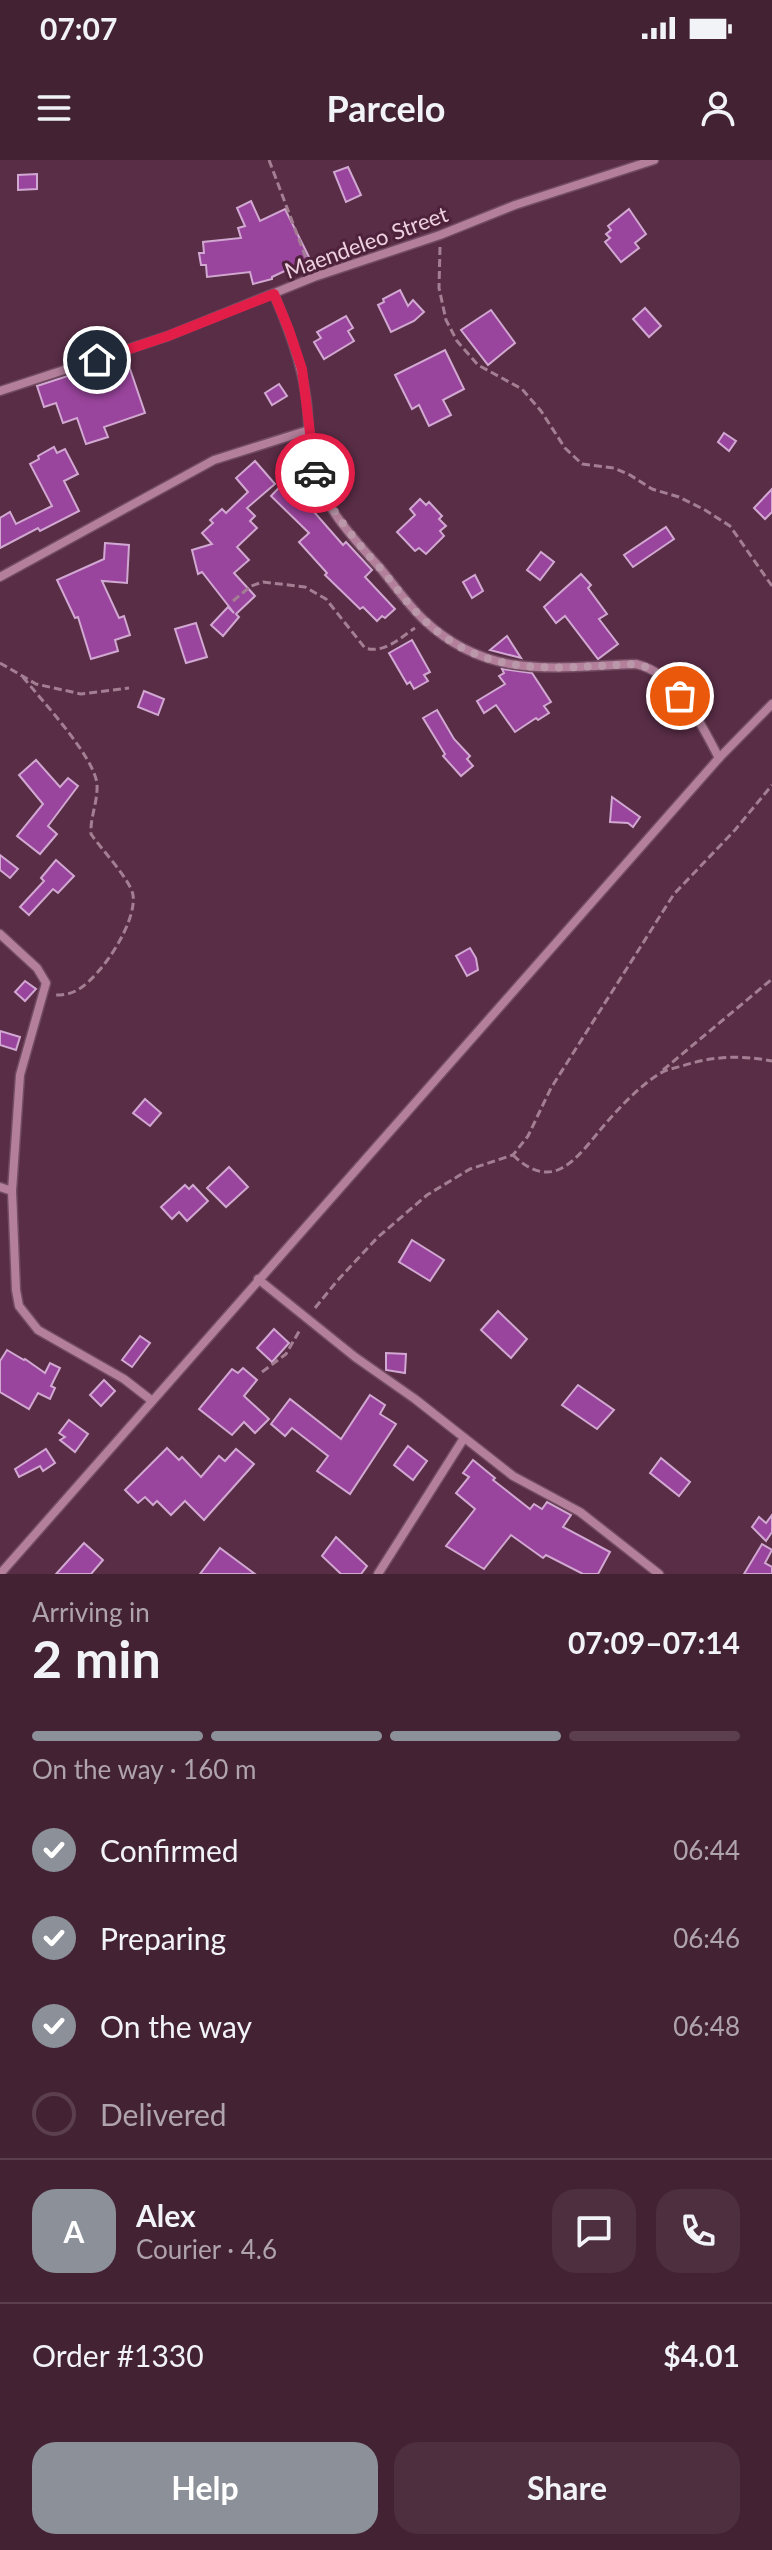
<!DOCTYPE html>
<meta charset="utf-8">
<style>
:root{--surface:#432234;--page:#4d2f40;--text:#f1f3f6;--muted:#afa4ac;--line:#5b3f4f;--accent:#8c9099}
body{margin:0;font-family:Lato,sans-serif;background:var(--page);color:var(--text);height:100vh;display:flex;flex-direction:column;font-size:30px;white-space:nowrap}
*{box-sizing:border-box;margin:0}
p{font-size:26px;color:var(--muted)}
.icon{flex:none;width:44px;height:44px;fill:none;stroke:currentColor;stroke-width:2;stroke-linecap:round;stroke-linejoin:round}
.map{position:relative;height:1414px;overflow:hidden}
.side{display:flex;flex-direction:column;background:var(--surface);flex:1}
.side>*{flex:none}
.pin{position:absolute;display:grid;place-items:center;width:68px;height:68px;color:#fff;margin:-34px;border:4px solid #fff;border-radius:50%;box-shadow:0 2px 8px #0007}
.courier{position:absolute;display:grid;place-items:center;width:80px;height:80px;margin:-40px;border:6px solid #e11d48;border-radius:50%;background:#fff;color:#222;box-shadow:0 2px 10px #0007}
.headline em{font-style:normal;font-weight:700}
.headline div{display:flex;flex-direction:column-reverse}
.headline{display:flex;align-items:center;justify-content:space-between;height:136px;padding:0 32px}
h1{font-size:52px;font-weight:700;line-height:60px}
.bar{display:grid;grid-template-columns:repeat(4,1fr);gap:12px 8px;align-content:center;height:96px;padding:0 32px}
.bar i{height:10px;border-radius:6px;background:var(--line)}
.bar .active{background:var(--accent)}
.bar p{grid-column:span 4}
.line{display:flex;align-items:center;gap:20px;padding:0 32px;border-top:2px solid var(--line)}
.line div{flex:1}
.round{display:grid;place-items:center;flex:none;width:84px;height:84px;border-radius:24px;background:var(--page)}
ol{padding:0 32px;list-style:none}
li{display:flex;align-items:center;gap:24px;height:88px}
li p{margin-inline-start:auto}
li .icon{padding:8px;border-radius:50%;background:var(--accent);color:#fff;stroke-width:4}
li:last-child{color:var(--muted)}
li i{width:44px;height:44px;border:4px solid var(--line);border-radius:50%}
.button{display:flex;gap:16px;margin-top:auto;padding:16px 32px}
.button a{flex:1;height:92px;border-radius:24px;background:var(--accent);color:#fff;font-size:32px;font-weight:700;line-height:92px;text-align:center}
.button a+a{background:var(--page);color:var(--text)}
.status{display:flex;justify-content:space-between;align-items:center;height:56px;padding:0 40px;background:var(--surface);direction:ltr}
.status svg{height:22px;fill:currentColor}
header{display:flex;justify-content:space-between;align-items:center;height:104px;padding:0 32px;background:var(--surface);font-size:36px;font-weight:700}
.map>svg:first-child{display:block}
.building{fill:#9a459d;stroke:#d1a8d1;stroke-width:2}
.lines{fill:none;stroke-linecap:round;stroke-linejoin:round}
.minor-casing{stroke:#724c62;stroke-width:11}
.path{stroke:#a47f93;stroke-width:3;stroke-dasharray:8 4;stroke-linecap:butt}
.minor{stroke:#b37f9b;stroke-width:8}
.done{stroke:#ba98aa;stroke-width:8;stroke-dasharray:0 14.4}
.route{stroke:#e11d48;stroke-width:10}
.labels{text-anchor:middle;dominant-baseline:central;stroke-width:6;stroke-linejoin:round;paint-order:stroke}
.street-label{font-size:22px;fill:#eed1e0;stroke:#4e223b}
</style>
<div class="status"><b>07:07</b><svg viewBox="0 0 49 12"><path d="M0 12V9h3v3zM5 12V6h3v6zM10 12V3h3v9zM15 12V0h3v12zM26 1h20v11H26zM47 4h2v5h-2z"/></svg></div>
<header><svg class="icon" aria-label="menu" viewBox="0 0 24 24"><path d="M4 6h16M4 12h16M4 18h16"/></svg>Parcelo<svg class="icon" aria-label="person" viewBox="0 0 24 24"><circle cx="12" cy="8" r="4"/><path d="M4 21q1-7 8-7t8 7"/></svg></header>
<div class="map">
<svg width="772" height="1414" viewBox="0 0 772 1414">
<rect width="100%" height="100%" fill="#592d46"/>
<g class="building">
<polygon points="348,7 361,35 346,42 334,12"/>
<polygon points="37,14 37,29 18,30 18,15"/>
<polygon points="251,41 260,61 285,49 310,99 272,117 272,119 253,124 250,112 207,117 206,105 201,105 199,93 204,93 203,82 241,78 238,68 245,66 237,48"/>
<polygon points="629,49 646,74 635,83 639,88 621,102 605,82 610,78 606,74 611,70 608,66"/>
<polygon points="400,130 408,146 413,140 424,152 414,161 391,172 378,145 384,142 383,139"/>
<polygon points="645,148 661,166 649,177 633,159"/>
<polygon points="491,150 515,183 488,205 461,170"/>
<polygon points="346,156 353,168 348,171 354,181 324,199 314,182 321,178 317,172"/>
<polygon points="445,190 464,229 443,240 451,255 429,266 419,245 412,249 395,215"/>
<polygon points="129,206 145,253 104,267 108,277 86,284 77,258 63,263 56,243 44,247 37,226 86,210 89,220"/>
<polygon points="279,224 287,236 272,245 265,233"/>
<polygon points="724,273 736,281 729,291 718,282"/>
<polygon points="54,287 57,293 65,289 78,314 64,321 79,351 40,371 38,368 0,388 0,358 10,352 16,364 52,346 30,304 39,299 38,296"/>
<polygon points="255,301 275,324 247,348 255,356 250,361 257,368 237,387 249,400 234,413 255,436 236,454 239,457 223,476 211,465 228,447 234,453 202,412 198,414 192,390 212,384 202,373 213,363 210,360 222,349 226,353 248,332 236,318"/>
<polygon points="294,312 317,337 308,345 343,385 346,382 372,410 365,417 395,449 385,458 382,456 377,461 363,447 360,449 325,415 327,413 299,382 309,373 271,336"/>
<polygon points="772,329 772,352 765,359 754,348"/>
<polygon points="420,339 426,345 429,342 442,356 439,359 446,366 440,371 444,376 426,394 419,388 415,391 397,372 415,355 410,349"/>
<polygon points="666,367 674,379 633,407 624,395"/>
<polygon points="105,383 129,385 127,423 102,421 119,458 124,456 130,475 115,480 118,491 91,499 78,457 75,458 57,420 104,399"/>
<polygon points="541,392 554,402 540,420 527,410"/>
<polygon points="581,414 591,425 588,428 607,454 599,459 618,484 598,499 565,456 556,463 544,447"/>
<polygon points="475,415 483,431 472,438 463,422"/>
<polygon points="196,463 207,497 186,503 175,469"/>
<polygon points="507,476 521,498 490,490"/>
<polygon points="412,480 430,512 424,515 428,521 414,529 410,522 407,524 389,493"/>
<polygon points="502,509 532,513 551,542 544,546 549,553 538,560 536,558 515,572 496,545 484,553 477,541 505,524 499,516 504,513"/>
<polygon points="144,531 164,539 158,555 138,547"/>
<polygon points="437,550 454,579 470,596 467,599 473,606 461,616 443,596 445,594 423,558"/>
<polygon points="36,600 60,627 68,618 78,626 48,666 57,674 40,694 17,676 43,644 19,615"/>
<polygon points="612,637 640,657 633,667 628,663 610,662"/>
<polygon points="0,695 18,709 10,718 0,710"/>
<polygon points="56,700 74,716 58,733 53,729 29,755 20,747 44,721 41,718"/>
<polygon points="470,788 476,798 478,810 467,816 456,796"/>
<polygon points="25,821 36,829 25,841 15,832"/>
<polygon points="0,871 20,877 16,890 0,885"/>
<polygon points="145,939 161,953 150,966 133,953"/>
<polygon points="229,1007 248,1027 226,1047 207,1028"/>
<polygon points="185,1025 189,1029 193,1025 208,1041 187,1061 179,1052 172,1059 161,1047"/>
<polygon points="412,1080 444,1100 430,1121 399,1102"/>
<polygon points="498,1151 527,1179 511,1198 481,1170"/>
<polygon points="274,1169 289,1183 272,1202 257,1188"/>
<polygon points="140,1176 150,1183 132,1207 122,1200"/>
<polygon points="7,1190 24,1200 25,1199 45,1213 50,1203 60,1208 51,1226 55,1228 50,1239 38,1233 29,1249 0,1232 0,1201"/>
<polygon points="386,1193 406,1194 405,1213 386,1210"/>
<polygon points="243,1208 257,1220 244,1236 269,1259 255,1273 244,1262 232,1275 199,1249 232,1209 238,1213"/>
<polygon points="104,1220 115,1231 101,1246 90,1235"/>
<polygon points="578,1225 614,1250 597,1269 562,1245"/>
<polygon points="370,1235 385,1245 380,1254 396,1264 350,1334 317,1311 328,1296 292,1268 285,1276 271,1264 290,1239 341,1279"/>
<polygon points="69,1260 88,1274 75,1292 60,1280 65,1277 59,1273"/>
<polygon points="408,1286 427,1301 413,1320 394,1305"/>
<polygon points="167,1288 179,1300 182,1297 201,1317 219,1296 225,1301 236,1289 254,1304 204,1360 185,1341 171,1355 157,1341 153,1345 145,1337 138,1343 125,1330"/>
<polygon points="46,1289 55,1303 43,1311 40,1306 19,1317 15,1309"/>
<polygon points="661,1298 690,1322 679,1336 650,1313"/>
<polygon points="473,1300 495,1318 493,1320 530,1349 534,1344 542,1349 547,1342 571,1355 563,1367 610,1392 598,1414 583,1414 546,1395 543,1398 511,1375 484,1409 446,1386 475,1349 456,1333 469,1317 463,1313"/>
<polygon points="772,1355 772,1372 766,1381 752,1367 759,1357 766,1363"/>
<polygon points="336,1377 367,1406 361,1414 341,1414 322,1396"/>
<polygon points="84,1383 103,1400 91,1414 56,1414"/>
<polygon points="762,1384 772,1390 765,1403 772,1407 772,1414 744,1414"/>
<polygon points="220,1388 255,1414 200,1414"/>
</g>
<g class="lines">
<g class="minor-casing">
<g id="minor">
<path d="M274 134C288 168 301 201 306 237 310 261 307 287 313 310 325 349 355 380 381 409 395 426 408 445 424 460 489 521 556 507 636 504 678 514 700 562 719 598"/>
<polyline points="0,231 168,176 314,117 440,75 515,45 654,0"/>
<polyline points="0,417 214,300 309,270"/>
<polyline points="0,774 37,808 46,823 20,915 12,1031 16,1130 19,1146 38,1170 124,1219 151,1240"/>
<polyline points="0,1027 12,1031"/>
<polyline points="258,1119 355,1197 415,1239 513,1316 580,1352 659,1414"/>
<polyline points="0,1414 719,598 772,544"/>
<polyline points="378,1414 464,1278"/>
</g>
</g>
<g class="path">
<polyline points="269,0 309,106"/>
<polyline points="440,87 439,128 446,160 457,181 478,205 522,229 541,251 565,288 582,304 614,308 630,315 652,329 679,337 705,350 730,366 772,426"/>
<path d="M233 441 251 426 263 422 305 427 326 439 365 488C384 494 400 478 415 468"/>
<polyline points="0,503 36,524 81,534 129,528"/>
<path d="M23 517C42 541 94 596 97 624 98 642 90 657 91 674 101 689 130 719 133 735 137 762 102 815 79 829 72 834 63 835 55 835"/>
<polyline points="663,910 772,819"/>
<path d="M513 995C526 1008 544 1018 562 1008 578 999 590 982 601 969 618 949 637 928 659 914 665 910 674 908 682 906 713 896 740 895 772 901"/>
<polyline points="315,1148 337,1121 377,1078 427,1035 470,1009 513,995 528,976 551,928 674,734 735,670 772,625"/>
<polyline points="262,1212 286,1194 301,1168"/>
</g>
<use href="#minor" class="minor"/>
</g>
<g class="lines">
<path class="done" d="M315 313C329 350 354 379 380 408 395 425 407 444 423 459 487 521 557 507 636 504 657 509 667 519 680 536"/>
<polyline class="route" points="97,200 168,176 274,134 289,170 302,209 315,313"/>
</g>
<g class="labels">
<g class="street-label">
<text transform="translate(366 82) rotate(-20)">Maendeleo Street</text>
</g>
</g>
</svg>
<div class="pin" style="left:680px;top:536px;background:#ea580c"><svg class="icon" aria-label="bag" viewBox="0 0 24 24"><path d="M5 8h14l-1 12H6zM9 8a3 3 0 0 1 6 0"/></svg></div>
<div class="pin" style="left:97px;top:200px;background:#1f2937"><svg class="icon" aria-label="home" viewBox="0 0 24 24"><path d="M3 11l9-7 9 7M6 9v11h12V9"/></svg></div>
<div class="courier" style="left:315px;top:313px"><svg class="icon" aria-label="car" viewBox="0 0 24 24"><path d="M5 17H2v-5l4-1 3-4h7l3 4 3 1v5h-3M9 17h6M6 11h13"/><circle cx="7" cy="17" r="2"/><circle cx="17" cy="17" r="2"/></svg></div>
</div>
<section class="side">
<div class="headline"><div><h1>2 min</h1><p>Arriving in</p></div><em>07:09–07:14</em></div>
<div class="bar"><i class="active"></i><i class="active"></i><i class="active"></i><i></i><p>On the way · 160 m</p></div>
<ol>
<li><svg class="icon" aria-label="check" viewBox="0 0 24 24"><path d="M5 12l5 5 9-10"/></svg>Confirmed<p>06:44</p></li>
<li><svg class="icon" aria-label="check" viewBox="0 0 24 24"><path d="M5 12l5 5 9-10"/></svg>Preparing<p>06:46</p></li>
<li><svg class="icon" aria-label="check" viewBox="0 0 24 24"><path d="M5 12l5 5 9-10"/></svg>On the way<p>06:48</p></li>
<li><i></i>Delivered</li>
</ol>
<div class="line" style="height:144px"><b class="round" style="background:var(--accent);color:#fff">A</b><div><b>Alex</b><p>Courier · 4.6</p></div><a class="round"><svg class="icon" aria-label="chat" viewBox="0 0 24 24"><path d="M4 5h16v11H9l-5 4z"/></svg></a><a class="round"><svg class="icon" aria-label="phone" viewBox="0 0 24 24"><path d="M5 4h4l2 5-3 2q2 4 5 5l2-3 5 2v4C11 20 4 13 5 4z"/></svg></a></div>
<div class="line" style="height:104px"><div>Order #1330</div><b>$4.01</b></div>
<div class="button"><a>Help</a><a>Share</a></div>
</section>
